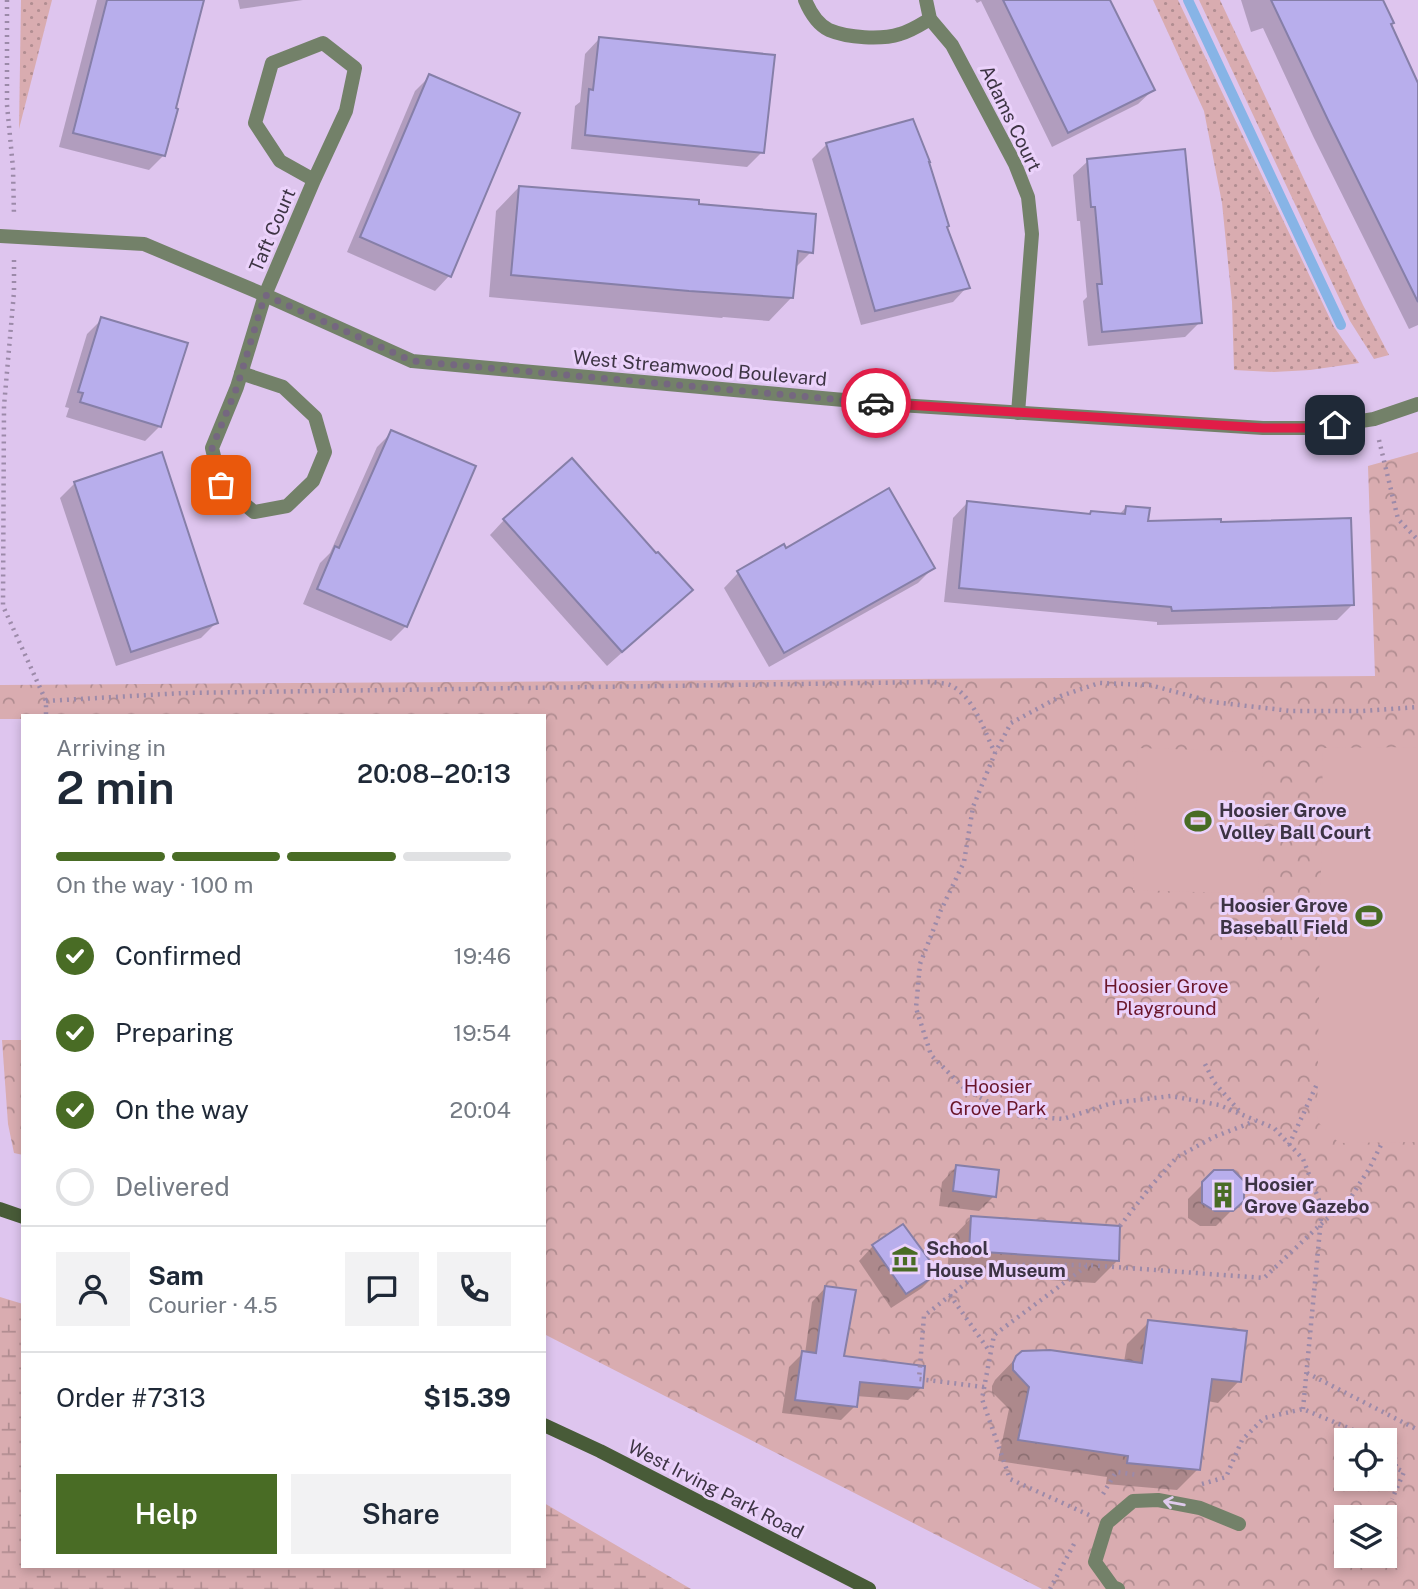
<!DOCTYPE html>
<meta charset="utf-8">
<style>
:root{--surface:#fff;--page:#f2f2f3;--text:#1f2937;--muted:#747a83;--line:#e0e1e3;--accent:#496c25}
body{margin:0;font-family:"Public Sans",sans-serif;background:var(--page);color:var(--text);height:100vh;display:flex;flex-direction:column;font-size:26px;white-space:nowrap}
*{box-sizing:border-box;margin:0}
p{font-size:23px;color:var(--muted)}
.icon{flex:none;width:38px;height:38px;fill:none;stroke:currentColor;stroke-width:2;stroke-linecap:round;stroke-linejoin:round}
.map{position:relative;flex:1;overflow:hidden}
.sheet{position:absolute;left:21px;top:714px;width:525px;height:854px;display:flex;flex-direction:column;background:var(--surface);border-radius:0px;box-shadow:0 4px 10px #0003}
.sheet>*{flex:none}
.buttons{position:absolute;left:1334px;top:1428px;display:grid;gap:14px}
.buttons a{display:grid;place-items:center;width:63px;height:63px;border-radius:0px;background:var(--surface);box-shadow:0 4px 10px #0003;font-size:35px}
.pin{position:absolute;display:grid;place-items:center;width:60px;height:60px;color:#fff;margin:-30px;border-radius:14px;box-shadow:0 4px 10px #0006}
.courier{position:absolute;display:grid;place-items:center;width:70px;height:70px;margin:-35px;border:5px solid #e11d48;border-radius:50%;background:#fff;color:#222;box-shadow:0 2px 9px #0007}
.summary em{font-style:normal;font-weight:600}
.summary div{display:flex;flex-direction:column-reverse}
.summary{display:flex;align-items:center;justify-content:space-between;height:119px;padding:0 35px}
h1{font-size:46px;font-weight:600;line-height:52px}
.bar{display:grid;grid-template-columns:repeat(4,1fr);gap:10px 7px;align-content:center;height:84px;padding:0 35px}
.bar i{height:9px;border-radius:5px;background:var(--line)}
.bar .on{background:var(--accent)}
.bar p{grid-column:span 4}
.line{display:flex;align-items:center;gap:18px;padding:0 35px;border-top:2px solid var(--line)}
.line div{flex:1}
.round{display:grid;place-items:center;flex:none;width:74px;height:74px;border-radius:0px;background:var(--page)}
ol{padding:0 35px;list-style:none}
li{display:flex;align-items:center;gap:21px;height:77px}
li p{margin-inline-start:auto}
li .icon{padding:7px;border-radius:50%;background:var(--accent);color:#fff;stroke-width:4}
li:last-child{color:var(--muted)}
li i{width:38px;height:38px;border:4px solid var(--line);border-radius:50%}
.button{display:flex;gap:14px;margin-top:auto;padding:14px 35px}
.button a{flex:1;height:80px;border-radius:0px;background:var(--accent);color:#fff;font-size:28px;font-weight:600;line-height:80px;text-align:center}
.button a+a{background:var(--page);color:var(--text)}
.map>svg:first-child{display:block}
.grass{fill:url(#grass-dots)}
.wetland{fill:url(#wetland-marsh)}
.park{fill:url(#park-crowns);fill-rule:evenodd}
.pitch{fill:#d9acb0}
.shadow{fill:#0003}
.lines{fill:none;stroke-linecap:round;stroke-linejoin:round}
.stream{stroke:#87b4e6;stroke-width:10}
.building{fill:#b8aeec;stroke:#867fa8;stroke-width:2}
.path{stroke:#9c8aa9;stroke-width:4.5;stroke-dasharray:2 5;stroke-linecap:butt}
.service{stroke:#738169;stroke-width:14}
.minor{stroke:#738169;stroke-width:14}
.tertiary{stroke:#738169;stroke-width:14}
.secondary{stroke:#485b38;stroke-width:14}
.oneway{stroke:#dfcaec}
.done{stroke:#756780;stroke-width:7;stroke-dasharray:0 12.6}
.route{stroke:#e11d48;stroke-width:9}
.labels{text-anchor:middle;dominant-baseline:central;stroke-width:6;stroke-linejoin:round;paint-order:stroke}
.street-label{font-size:19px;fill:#3d3444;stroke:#ebd2fb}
.poi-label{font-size:19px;font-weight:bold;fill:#3d3444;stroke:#ebd2fb;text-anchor:start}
.park-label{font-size:19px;fill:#6a162b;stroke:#ebd2fb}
</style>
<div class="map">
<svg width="1418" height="1589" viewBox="0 0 1418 1589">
<defs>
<pattern id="grass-dots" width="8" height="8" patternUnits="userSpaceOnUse" patternTransform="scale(1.75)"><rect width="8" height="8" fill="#d9acb0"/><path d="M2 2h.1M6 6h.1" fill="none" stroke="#b18d91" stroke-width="1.8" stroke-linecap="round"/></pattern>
<pattern id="wetland-marsh" width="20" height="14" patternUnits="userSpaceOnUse" patternTransform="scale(1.75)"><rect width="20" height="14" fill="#d9acb0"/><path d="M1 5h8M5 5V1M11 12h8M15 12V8" fill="none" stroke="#b18d91"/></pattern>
<pattern id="park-crowns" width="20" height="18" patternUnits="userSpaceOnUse" patternTransform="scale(1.75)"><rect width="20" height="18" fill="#d9acb0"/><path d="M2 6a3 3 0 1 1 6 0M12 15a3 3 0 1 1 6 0" fill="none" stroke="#b18d91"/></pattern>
</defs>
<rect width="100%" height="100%" fill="#dec5ee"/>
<g class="grass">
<polygon points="21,0 52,0 19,129"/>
<polygon points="1153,0 1178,0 1334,327 1359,363 1310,370 1274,372 1234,370 1232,302 1222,203 1204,111"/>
<polygon points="1199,0 1220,0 1363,305 1389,355 1374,359 1350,321"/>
</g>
<polygon class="wetland" points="0,1297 23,1304 23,1566 544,1566 544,1503 691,1589 0,1589"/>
<g class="park">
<path d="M1418 452V1589H1042L544 1334V716H23V719H0V685L1375 676 1368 466ZM1346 1440H1384V1479H1346ZM1346 1517H1384V1556H1346Z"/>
<polygon points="2,1040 23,1040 23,1155 14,1153 8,1124"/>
</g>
<g class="pitch">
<polygon points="1418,747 1418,1142 1339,1143 1317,1121 1323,748"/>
<polygon points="1138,748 1263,752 1258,894 1133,890"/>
</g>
<g class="shadow">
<polygon points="97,0 202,0 164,155 149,170 59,147"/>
<polygon points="238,0 303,0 240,9"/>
<polygon points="975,0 1108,0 1153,90 1138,104 1052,147 981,1 977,3"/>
<polygon points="1241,0 1367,0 1418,87 1418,325 1409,329 1313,136 1263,28 1251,32"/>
<polygon points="599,39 762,152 747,167 571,149 575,106 580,102 585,54"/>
<polygon points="430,76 449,276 435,291 347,252 415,91"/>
<polygon points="827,144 945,227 967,287 953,302 861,325 812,159"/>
<polygon points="1088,161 1200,322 1185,337 1088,346 1083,301 1087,297 1080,221 1077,221 1073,175"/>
<polygon points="519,187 697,205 811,252 794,269 792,297 769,321 723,317 722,318 489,297 496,211"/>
<polygon points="102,319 160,426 145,441 66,417 69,408 65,407 87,334"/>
<polygon points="392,432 406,626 391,641 303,604 320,563 330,553 377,447"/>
<polygon points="75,483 216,623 201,638 116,666 60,498"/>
<polygon points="967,503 1089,515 1118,516 1126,507 1146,523 1352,605 1337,620 1157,625 1157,622 944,602 953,518"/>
<polygon points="504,520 656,556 675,605 607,666 490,535"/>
<polygon points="786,550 933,568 918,583 769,667 724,588 738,573"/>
<polygon points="956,1167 994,1196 979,1211 939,1206 942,1182"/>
<polygon points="1215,1172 1242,1200 1216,1226 1200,1226 1188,1218 1188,1199"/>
<polygon points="972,1217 1117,1261 1095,1283 947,1273 950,1240"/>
<polygon points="873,1246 937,1273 922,1288 891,1308 859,1261"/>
<polygon points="825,1288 842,1358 922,1387 908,1400 856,1396 855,1406 841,1420 782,1413 789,1367 803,1353 805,1354 812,1302"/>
<polygon points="1149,1322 1239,1381 1218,1403 1207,1401 1198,1469 1177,1490 1106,1484 1107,1477 998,1461 1009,1409 992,1392 992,1386 995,1380 1017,1357 1124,1362 1127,1344"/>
</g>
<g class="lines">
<polyline class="stream" points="1188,0 1341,325"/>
</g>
<g class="building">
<polygon points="107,0 204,0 176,108 178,109 165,156 73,133"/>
<polygon points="1003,0 1110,0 1155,90 1068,133"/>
<polygon points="1271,0 1383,0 1394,23 1391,24 1418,83 1418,302 1328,120"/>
<polygon points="599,37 775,55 764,153 585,135 589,89 593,90"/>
<polygon points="429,74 520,113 451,277 360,237"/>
<polygon points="913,119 930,162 929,162 949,226 947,227 970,288 875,311 826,143"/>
<polygon points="1185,149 1202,323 1102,332 1097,284 1102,284 1095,207 1091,207 1087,159"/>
<polygon points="519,186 699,200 699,204 816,214 813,253 798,251 793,298 689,291 511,275"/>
<polygon points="101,317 188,343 161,427 80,402 83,393 78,392"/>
<polygon points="391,430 476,466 407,627 317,589 335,546 339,548"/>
<polygon points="162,452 218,623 131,652 74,482"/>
<polygon points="572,458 656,553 658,552 693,590 622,652 503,519"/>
<polygon points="889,488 935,568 784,653 737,571 784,544 786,548"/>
<polygon points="967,501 1090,514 1091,511 1125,514 1126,506 1150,508 1148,521 1221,519 1221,522 1351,518 1354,605 1172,611 1171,607 959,588"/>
<polygon points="956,1165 999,1170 996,1197 953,1191"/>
<polygon points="1214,1170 1233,1170 1244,1181 1244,1201 1233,1211 1215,1211 1202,1203 1202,1182"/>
<polygon points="971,1216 1120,1226 1119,1261 969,1251"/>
<polygon points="903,1224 939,1273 906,1294 872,1245"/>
<polygon points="825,1286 856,1290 844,1356 925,1366 923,1388 860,1382 857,1407 795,1400 802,1351 816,1353"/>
<polygon points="1148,1320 1247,1331 1241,1382 1212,1379 1200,1470 1127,1463 1128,1456 1018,1440 1029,1387 1013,1370 1013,1363 1016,1356 1022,1351 1050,1350 1142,1363"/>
</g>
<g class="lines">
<g class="path">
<polyline points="7,0 7,105 13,168 14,216"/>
<polyline points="14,260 14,292 4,406 3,606 46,701 46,716"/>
<polyline points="1379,440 1398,519 1418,540"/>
<path d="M46 701 183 693 933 682C938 683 945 683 950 685 974 696 984 731 995 753"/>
<polyline points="1205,1064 1214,1082 1241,1113"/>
<polyline points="1289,1145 1317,1084"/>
<polyline points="1120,1226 1151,1186 1177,1157 1214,1137 1255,1121"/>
<polyline points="950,1295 990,1352"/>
<polyline points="1307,1373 1418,1430"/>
<polyline points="984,1387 919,1379 924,1316 989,1265 1087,1265"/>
<polyline points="1303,1409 1322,1208 1303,1159 1274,1128 1219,1105 1171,1096 1112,1103 1063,1119 1013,1115 966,1090 931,1055 916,1008 920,964 941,910 964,862 973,807 995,753 1011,723 1061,696 1099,683 1150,685 1213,702 1291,711 1362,711 1418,707"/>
<polyline points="1384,1443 1394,1447 1396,1468 1404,1472 1392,1499"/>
<polyline points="1202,1484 1226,1477 1242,1440 1264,1418 1303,1409 1377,1440"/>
<polyline points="1103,1494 1116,1472 1138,1475"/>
<polyline points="1089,1515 1010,1479 982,1399 994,1335 1088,1265 1264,1278 1321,1224 1349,1200 1369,1169 1382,1143"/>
<polyline points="1050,1589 1074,1544"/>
</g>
<polyline class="service" points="1118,1589 1113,1587 1095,1562 1107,1523 1133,1501 1158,1500 1200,1508 1239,1524"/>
<g class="minor">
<path d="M805 0C810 12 817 24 829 30 848 38 881 40 900 34 911 31 920 25 930 19"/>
<polyline points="926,0 930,19 952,45 1015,164 1028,197 1032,234 1018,413"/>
<polyline points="241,373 283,387 315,417 325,452 313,481 287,506 254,512 221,485 212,448 237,387 265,295 314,180 346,111 355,68 323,43 272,63 255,123 280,161 314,180"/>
</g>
<polyline class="tertiary" points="0,236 144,244 265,295 412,361 899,405 1263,428 1316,428 1374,419 1418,404"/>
<g class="secondary">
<polyline points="0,1209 23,1217"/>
<polyline points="544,1425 600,1451 869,1589"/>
</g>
</g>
<defs><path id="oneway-shaft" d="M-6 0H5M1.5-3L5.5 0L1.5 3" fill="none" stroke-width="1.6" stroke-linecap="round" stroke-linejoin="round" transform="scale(1.75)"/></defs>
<use class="oneway" href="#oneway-shaft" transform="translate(1174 1503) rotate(-170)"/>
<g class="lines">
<polyline class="done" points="221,485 212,448 237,387 265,295 412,361 876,403"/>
<polyline class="route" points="876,403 1263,428 1316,428 1335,425"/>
</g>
<defs>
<g id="stadium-bare" transform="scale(2.1)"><path d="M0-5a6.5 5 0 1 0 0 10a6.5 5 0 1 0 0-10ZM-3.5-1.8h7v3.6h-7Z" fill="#496c25" stroke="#ebd2fb" stroke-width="2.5" paint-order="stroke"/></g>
<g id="building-bare" transform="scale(2.1)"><path d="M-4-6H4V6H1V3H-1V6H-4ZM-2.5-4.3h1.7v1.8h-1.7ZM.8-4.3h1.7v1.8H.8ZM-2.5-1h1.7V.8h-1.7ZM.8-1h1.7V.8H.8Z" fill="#496c25" stroke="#ebd2fb" stroke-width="2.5" paint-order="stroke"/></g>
<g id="museum-bare" transform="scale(2.1)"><path d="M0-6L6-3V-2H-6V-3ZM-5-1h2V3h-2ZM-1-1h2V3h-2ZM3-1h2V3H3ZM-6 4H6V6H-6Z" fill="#496c25" stroke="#ebd2fb" stroke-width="2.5" paint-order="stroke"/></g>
</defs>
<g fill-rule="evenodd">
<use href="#stadium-bare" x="1198" y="821"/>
<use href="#stadium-bare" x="1369" y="916"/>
<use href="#building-bare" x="1223" y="1195"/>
<use href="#museum-bare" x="905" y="1259"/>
</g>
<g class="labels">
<g class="street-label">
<text transform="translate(1011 118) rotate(64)">Adams Court</text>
<text transform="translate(272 230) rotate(-67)">Taft Court</text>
<text transform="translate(700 368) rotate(5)">West Streamwood Boulevard</text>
<text transform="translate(716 1489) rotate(27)">West Irving Park Road</text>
</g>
<g class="poi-label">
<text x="1219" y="810">Hoosier Grove<tspan x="1219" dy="22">Volley Ball Court</tspan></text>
<text x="1348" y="905" text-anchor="end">Hoosier Grove<tspan x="1348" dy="22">Baseball Field</tspan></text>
<text x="1244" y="1184">Hoosier<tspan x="1244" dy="22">Grove Gazebo</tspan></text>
<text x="926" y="1248">School<tspan x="926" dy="22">House Museum</tspan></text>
</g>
<g class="park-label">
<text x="1166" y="986">Hoosier Grove<tspan x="1166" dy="22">Playground</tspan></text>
<text x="998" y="1086">Hoosier<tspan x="998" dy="22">Grove Park</tspan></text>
</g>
</g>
</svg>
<div class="buttons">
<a><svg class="icon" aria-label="locate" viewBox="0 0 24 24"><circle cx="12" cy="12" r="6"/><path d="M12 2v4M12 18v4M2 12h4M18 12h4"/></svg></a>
<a><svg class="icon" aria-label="layers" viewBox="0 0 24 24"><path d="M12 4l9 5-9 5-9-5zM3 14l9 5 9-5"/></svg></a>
</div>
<div class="pin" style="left:221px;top:485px;background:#ea580c"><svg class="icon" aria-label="bag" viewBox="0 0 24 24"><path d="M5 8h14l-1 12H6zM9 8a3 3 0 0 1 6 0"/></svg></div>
<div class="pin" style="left:1335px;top:425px;background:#1f2937"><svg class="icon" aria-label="home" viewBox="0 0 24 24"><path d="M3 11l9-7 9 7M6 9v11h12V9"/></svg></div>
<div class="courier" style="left:876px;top:403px"><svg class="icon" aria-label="car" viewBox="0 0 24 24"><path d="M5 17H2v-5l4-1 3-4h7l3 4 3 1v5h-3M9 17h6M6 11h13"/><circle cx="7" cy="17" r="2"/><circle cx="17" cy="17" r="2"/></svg></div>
<section class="sheet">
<div class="summary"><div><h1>2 min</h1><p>Arriving in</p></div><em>20:08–20:13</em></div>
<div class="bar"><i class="on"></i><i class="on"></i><i class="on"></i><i></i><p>On the way · 100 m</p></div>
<ol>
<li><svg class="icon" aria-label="check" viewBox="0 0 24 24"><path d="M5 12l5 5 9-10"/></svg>Confirmed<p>19:46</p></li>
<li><svg class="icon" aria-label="check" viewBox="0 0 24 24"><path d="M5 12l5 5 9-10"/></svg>Preparing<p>19:54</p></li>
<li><svg class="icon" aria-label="check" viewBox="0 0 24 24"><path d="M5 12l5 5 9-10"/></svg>On the way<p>20:04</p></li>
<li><i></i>Delivered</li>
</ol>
<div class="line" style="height:126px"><a class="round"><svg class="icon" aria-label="person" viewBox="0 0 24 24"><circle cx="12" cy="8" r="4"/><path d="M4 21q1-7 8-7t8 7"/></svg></a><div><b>Sam</b><p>Courier · 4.5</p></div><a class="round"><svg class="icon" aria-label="chat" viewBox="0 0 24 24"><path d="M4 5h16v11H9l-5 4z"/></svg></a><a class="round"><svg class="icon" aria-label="phone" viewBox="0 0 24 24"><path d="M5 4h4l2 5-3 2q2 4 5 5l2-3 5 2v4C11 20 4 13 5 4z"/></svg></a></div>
<div class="line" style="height:91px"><div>Order #7313</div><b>$15.39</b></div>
<div class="button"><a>Help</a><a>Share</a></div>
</section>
</div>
